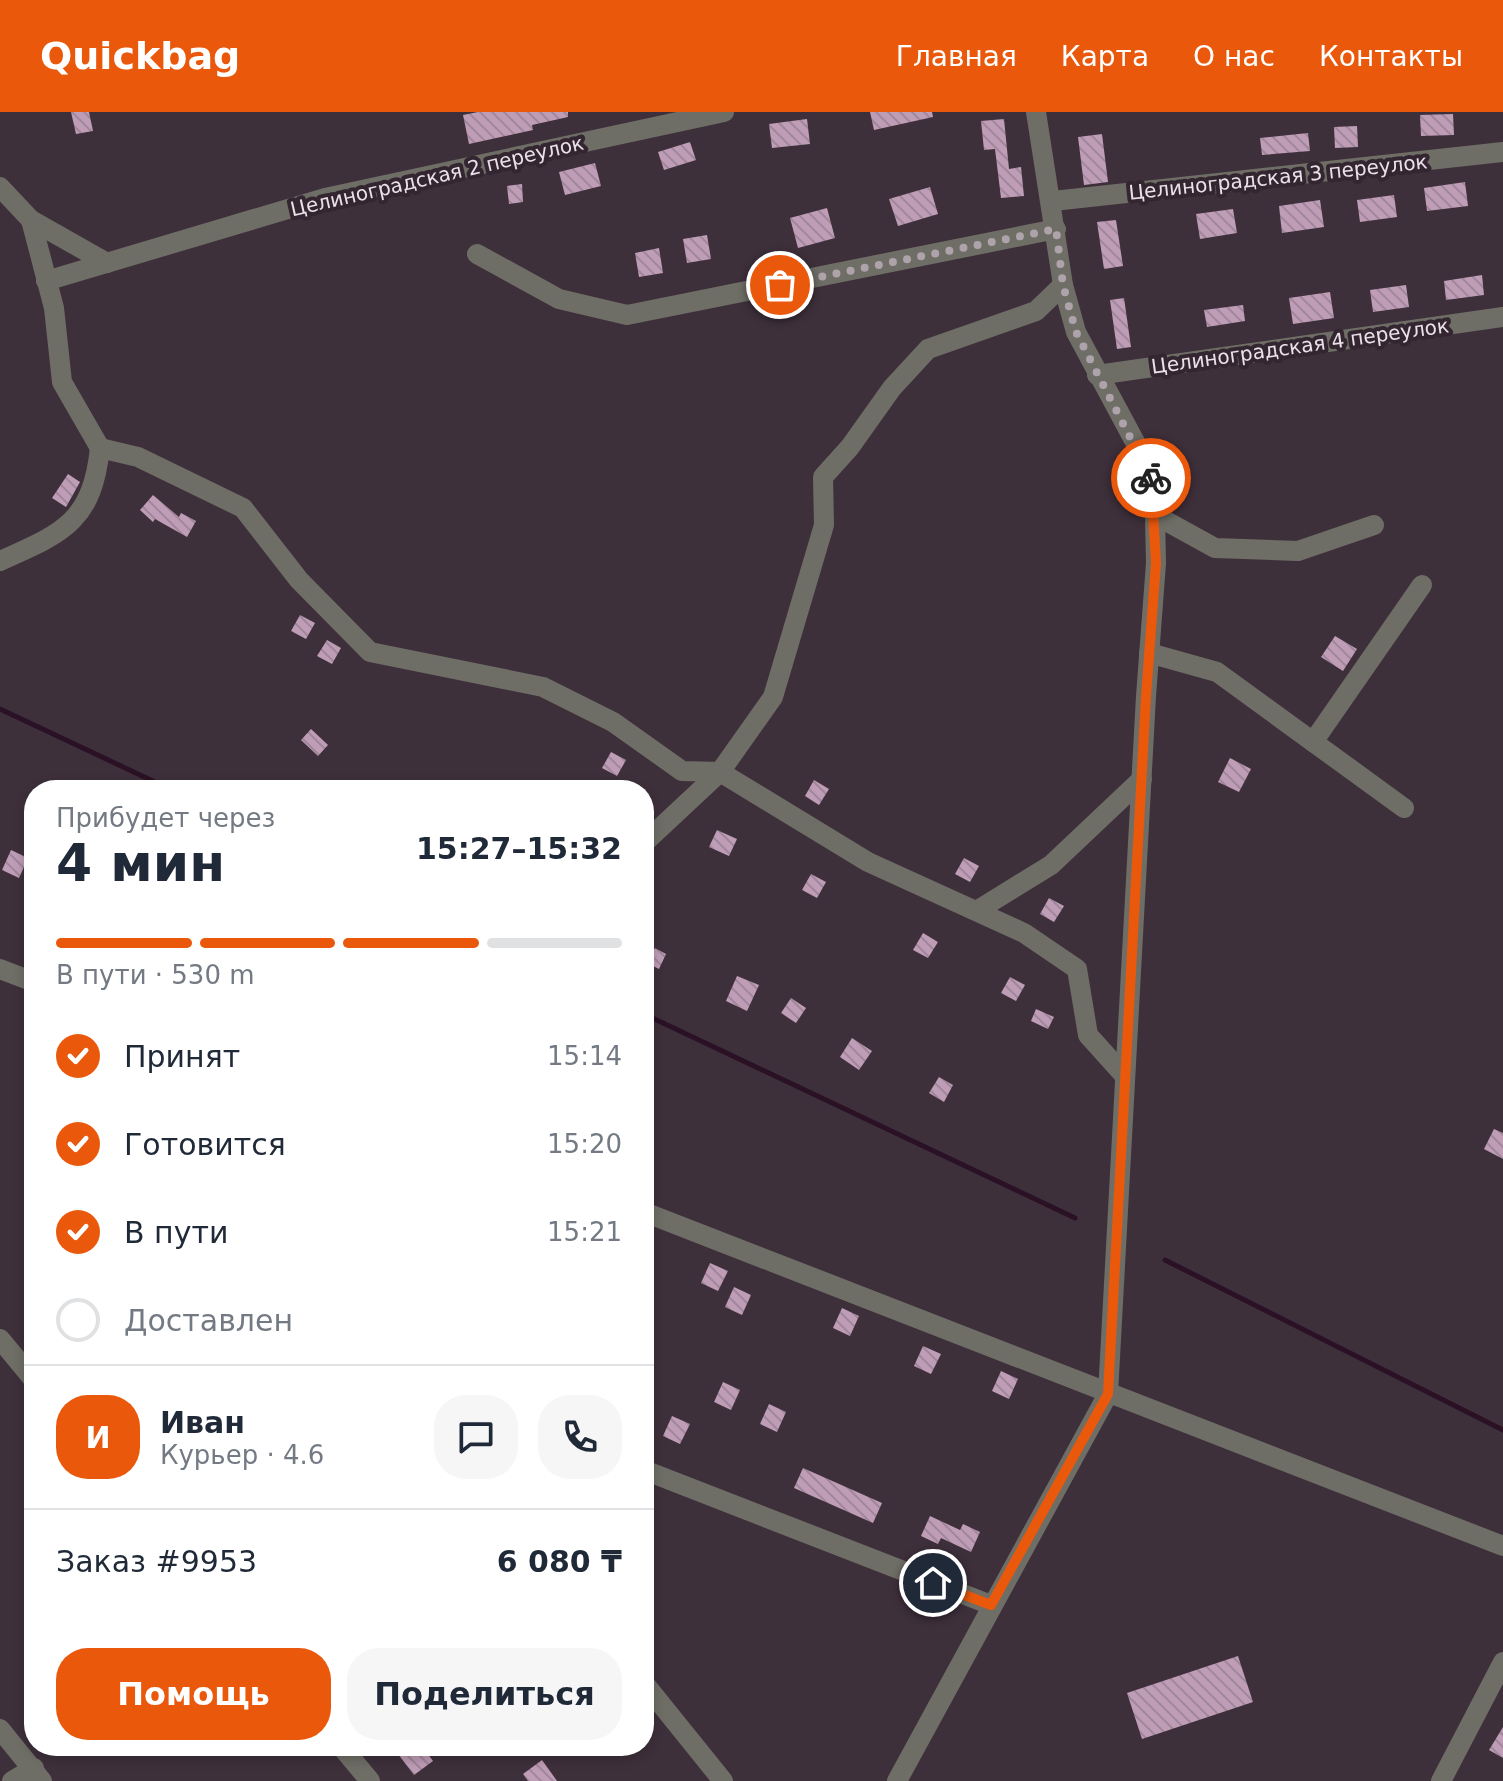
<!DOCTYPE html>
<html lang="ru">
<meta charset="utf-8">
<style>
:root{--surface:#fff;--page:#f6f6f7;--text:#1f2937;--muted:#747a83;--line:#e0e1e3;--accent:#ea580c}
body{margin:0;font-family:"DejaVu Sans",sans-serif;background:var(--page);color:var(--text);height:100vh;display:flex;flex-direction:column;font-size:30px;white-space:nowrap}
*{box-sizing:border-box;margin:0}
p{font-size:26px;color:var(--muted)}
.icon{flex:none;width:44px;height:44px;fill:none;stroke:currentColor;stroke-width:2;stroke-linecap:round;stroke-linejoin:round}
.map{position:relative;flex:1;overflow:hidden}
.side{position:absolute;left:24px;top:668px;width:630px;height:976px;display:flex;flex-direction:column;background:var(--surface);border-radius:32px;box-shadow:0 4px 12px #0003}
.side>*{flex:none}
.pin{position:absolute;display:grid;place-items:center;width:68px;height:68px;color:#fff;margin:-34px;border:4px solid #fff;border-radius:50%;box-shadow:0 2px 8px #0007}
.courier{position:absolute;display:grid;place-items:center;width:80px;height:80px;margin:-40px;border:6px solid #ea580c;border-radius:50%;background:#fff;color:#222;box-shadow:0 2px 10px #0007}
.headline em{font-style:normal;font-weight:700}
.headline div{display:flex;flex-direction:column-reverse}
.headline{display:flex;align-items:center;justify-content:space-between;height:136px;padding:0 32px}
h1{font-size:52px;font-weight:700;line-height:60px}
.bar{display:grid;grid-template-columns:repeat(4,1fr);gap:12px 8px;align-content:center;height:96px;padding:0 32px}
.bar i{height:10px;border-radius:6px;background:var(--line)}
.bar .current{background:var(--accent)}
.bar p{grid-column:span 4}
.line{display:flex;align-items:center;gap:20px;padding:0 32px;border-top:2px solid var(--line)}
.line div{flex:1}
.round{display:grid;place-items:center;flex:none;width:84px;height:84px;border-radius:32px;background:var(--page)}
ol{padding:0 32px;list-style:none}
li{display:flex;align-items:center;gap:24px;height:88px}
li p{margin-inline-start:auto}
li .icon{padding:8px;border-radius:50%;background:var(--accent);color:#fff;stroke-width:4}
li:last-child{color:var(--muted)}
li i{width:44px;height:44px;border:4px solid var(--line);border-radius:50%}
.cta{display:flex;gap:16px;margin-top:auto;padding:16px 32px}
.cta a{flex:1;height:92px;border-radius:32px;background:var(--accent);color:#fff;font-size:32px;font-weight:700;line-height:92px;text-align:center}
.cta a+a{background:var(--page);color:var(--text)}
header{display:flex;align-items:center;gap:48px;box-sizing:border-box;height:112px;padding:0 40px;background:var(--accent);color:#fff}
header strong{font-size:38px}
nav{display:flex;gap:44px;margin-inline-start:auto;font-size:28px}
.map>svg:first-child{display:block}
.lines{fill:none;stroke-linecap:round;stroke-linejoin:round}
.stream{stroke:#2a1125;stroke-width:5}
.building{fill:url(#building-back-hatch)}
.minor{stroke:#6f6e66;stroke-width:20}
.done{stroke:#aea3ab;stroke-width:8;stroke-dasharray:0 14.4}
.route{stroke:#ea580c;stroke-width:10}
.labels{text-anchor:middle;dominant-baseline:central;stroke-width:8;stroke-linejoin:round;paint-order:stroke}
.street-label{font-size:20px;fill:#ebe1e8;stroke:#342631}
</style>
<header>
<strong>Quickbag</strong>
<nav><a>Главная</a><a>Карта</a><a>О нас</a><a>Контакты</a></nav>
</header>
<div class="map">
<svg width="1503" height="1669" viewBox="0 0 1503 1669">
<defs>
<pattern id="building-back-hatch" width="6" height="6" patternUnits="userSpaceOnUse" patternTransform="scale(2)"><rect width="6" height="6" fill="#bf9db7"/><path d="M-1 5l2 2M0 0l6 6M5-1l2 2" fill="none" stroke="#a1879b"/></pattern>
</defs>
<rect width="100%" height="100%" fill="#3e303b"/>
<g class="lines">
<g class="stream">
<polyline points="0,597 172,678"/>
<polyline points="644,902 1075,1106"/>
<polyline points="1165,1148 1503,1318"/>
</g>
</g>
<g class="building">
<polygon points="71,0 89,0 93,19 76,22"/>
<polygon points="478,0 568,0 568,5 532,13 533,18 469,32 463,3"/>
<polygon points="870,0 932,0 933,5 874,18"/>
<polygon points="1453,2 1454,23 1421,24 1420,3"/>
<polygon points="807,7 810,32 772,36 769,12"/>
<polygon points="1004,7 1009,57 1021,55 1024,84 1001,86 995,37 984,38 981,9"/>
<polygon points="1357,14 1358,35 1335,36 1334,15"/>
<polygon points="1308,21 1310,39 1262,43 1260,26"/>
<polygon points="1102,22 1108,70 1084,73 1078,25"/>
<polygon points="690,30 696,48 664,58 658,40"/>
<polygon points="595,51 601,74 565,83 559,60"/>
<polygon points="1465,70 1468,94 1427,99 1424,76"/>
<polygon points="522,72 523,90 509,92 507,74"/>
<polygon points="930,75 938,102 898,114 889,87"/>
<polygon points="1394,83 1397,105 1360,110 1357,88"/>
<polygon points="1320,88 1324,115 1282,121 1279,94"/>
<polygon points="827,96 835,126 798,136 790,106"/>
<polygon points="1233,97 1237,121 1200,127 1196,102"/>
<polygon points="1116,108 1123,154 1104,157 1097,110"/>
<polygon points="707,123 711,147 687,151 683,127"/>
<polygon points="659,136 663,161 639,165 635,141"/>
<polygon points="1482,163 1484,183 1446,188 1444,169"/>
<polygon points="1406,173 1409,195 1373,200 1370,178"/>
<polygon points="1330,180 1334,206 1293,212 1289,186"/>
<polygon points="1124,186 1131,235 1117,237 1110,188"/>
<polygon points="1243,193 1245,209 1207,215 1204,198"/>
<polygon points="68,362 80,370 66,395 52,386"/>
<polygon points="153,383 179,405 181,401 196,409 187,425 155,407 153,410 140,398"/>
<polygon points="300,503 315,511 306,527 291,519"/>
<polygon points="1335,524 1357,537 1343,559 1321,545"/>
<polygon points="327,528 341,536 332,552 317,544"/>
<polygon points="311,617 328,633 318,644 301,628"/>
<polygon points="611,640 626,648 617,664 602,656"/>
<polygon points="1230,646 1251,657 1239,680 1218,670"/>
<polygon points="814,668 829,677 819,693 805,684"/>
<polygon points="717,718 737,727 729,744 709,735"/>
<polygon points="11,738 28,746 19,766 2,758"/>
<polygon points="964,746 979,754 970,770 955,762"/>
<polygon points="811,762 826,770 817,786 802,778"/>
<polygon points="1049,786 1064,794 1054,810 1040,802"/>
<polygon points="923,821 938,830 928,846 913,838"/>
<polygon points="655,836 666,842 659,857 647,851"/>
<polygon points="737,864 759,873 747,899 726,889"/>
<polygon points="1010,865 1025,873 1016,889 1001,881"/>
<polygon points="791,886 806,896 796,911 781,901"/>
<polygon points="1036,897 1054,905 1048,917 1031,909"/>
<polygon points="852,926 872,939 859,958 840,945"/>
<polygon points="939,965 953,973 944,990 929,981"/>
<polygon points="1494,1017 1503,1021 1503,1047 1484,1037"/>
<polygon points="710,1151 728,1159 718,1179 701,1171"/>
<polygon points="734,1175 751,1183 742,1203 725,1195"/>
<polygon points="842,1196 859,1204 850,1224 833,1216"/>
<polygon points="923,1234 941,1242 931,1262 914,1254"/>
<polygon points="1001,1259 1018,1267 1009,1287 992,1279"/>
<polygon points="723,1270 740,1278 731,1298 714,1290"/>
<polygon points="769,1292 786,1300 777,1320 760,1312"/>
<polygon points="672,1304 690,1312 680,1332 663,1324"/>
<polygon points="803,1356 882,1391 873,1411 794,1376"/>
<polygon points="930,1404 960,1418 963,1412 980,1420 971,1440 941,1426 938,1432 921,1424"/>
<polygon points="1238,1544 1253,1590 1142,1627 1127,1581"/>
<polygon points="1503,1615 1503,1646 1489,1638"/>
<polygon points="409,1634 422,1634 433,1649 414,1663 398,1642"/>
<polygon points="542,1648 557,1669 528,1669 523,1662"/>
</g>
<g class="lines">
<g class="minor">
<polyline points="0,75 31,108 107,151"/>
<polyline points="1053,89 1503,40"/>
<polyline points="31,108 54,196 62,270 100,336"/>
<polyline points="477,142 559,187 627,203 1056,117"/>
<polyline points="46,169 325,86 724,0"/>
<polyline points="1097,263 1503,205"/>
<polyline points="1155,403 1215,436 1298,439 1374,413"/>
<path d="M0 449C63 421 92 410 100 336L138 345 243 396 299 468 370 540 543 575 613 610 682 659 720 660 868 750 1024 821 1077 857 1088 923 1124 963"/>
<polyline points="1149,541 1217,560 1404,696"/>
<polyline points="1313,630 1422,473"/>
<polyline points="644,731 720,660 773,585 824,413 823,365 850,335 892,276 928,237 1036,199 1063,173"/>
<polyline points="978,798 1051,753 1142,667"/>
<polyline points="0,857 34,870"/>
<polyline points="644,1100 1503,1434"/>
<polyline points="0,1227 34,1268"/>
<polyline points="644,1358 991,1493"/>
<polyline points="644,1571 723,1669"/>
<polyline points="0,1617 42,1669"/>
<polyline points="341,1634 370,1669"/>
<polyline points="12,1669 34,1656"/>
<polyline points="897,1669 1108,1282 1146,584 1156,451 1155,403 1150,358 1076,220 1063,173 1036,0"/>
<polyline points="1441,1669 1503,1550"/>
</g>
</g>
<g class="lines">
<polyline class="done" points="780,173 1056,117 1063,173 1076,220 1151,366"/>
<polyline class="route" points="933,1471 991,1493 1108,1282 1146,584 1156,451 1151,366"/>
</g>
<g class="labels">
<g class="street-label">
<text transform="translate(437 64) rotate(-13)">Целиноградская 2 переулок</text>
<text transform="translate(1278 65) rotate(-6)">Целиноградская 3 переулок</text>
<text transform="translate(1300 234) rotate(-8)">Целиноградская 4 переулок</text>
</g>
</g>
</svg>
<div class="pin" style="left:780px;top:173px;background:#ea580c"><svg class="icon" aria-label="bag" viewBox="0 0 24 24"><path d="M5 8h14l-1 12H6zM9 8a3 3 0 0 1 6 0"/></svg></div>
<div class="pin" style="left:933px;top:1471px;background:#1f2937"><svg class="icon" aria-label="home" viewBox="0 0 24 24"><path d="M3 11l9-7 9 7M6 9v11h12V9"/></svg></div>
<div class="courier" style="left:1151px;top:366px"><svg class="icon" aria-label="bike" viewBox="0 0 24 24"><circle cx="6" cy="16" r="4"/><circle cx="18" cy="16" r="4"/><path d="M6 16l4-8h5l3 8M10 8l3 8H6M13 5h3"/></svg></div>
<section class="side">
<div class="headline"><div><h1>4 мин</h1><p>Прибудет через</p></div><em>15:27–15:32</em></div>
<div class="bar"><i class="current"></i><i class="current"></i><i class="current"></i><i></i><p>В пути · 530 m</p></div>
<ol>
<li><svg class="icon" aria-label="check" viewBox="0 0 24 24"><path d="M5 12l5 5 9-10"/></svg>Принят<p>15:14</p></li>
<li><svg class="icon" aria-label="check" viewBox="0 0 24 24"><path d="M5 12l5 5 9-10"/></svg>Готовится<p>15:20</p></li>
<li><svg class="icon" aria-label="check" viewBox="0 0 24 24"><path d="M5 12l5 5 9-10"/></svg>В пути<p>15:21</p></li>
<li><i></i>Доставлен</li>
</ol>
<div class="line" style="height:144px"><b class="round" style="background:var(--accent);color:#fff">И</b><div><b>Иван</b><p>Курьер · 4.6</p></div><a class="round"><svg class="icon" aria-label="chat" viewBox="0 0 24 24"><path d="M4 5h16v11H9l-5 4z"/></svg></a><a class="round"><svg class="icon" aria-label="phone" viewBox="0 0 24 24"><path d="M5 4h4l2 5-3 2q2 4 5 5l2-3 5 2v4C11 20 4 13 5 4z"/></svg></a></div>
<div class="line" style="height:104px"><div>Заказ #9953</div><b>6 080 ₸</b></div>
<div class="cta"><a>Помощь</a><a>Поделиться</a></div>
</section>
</div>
